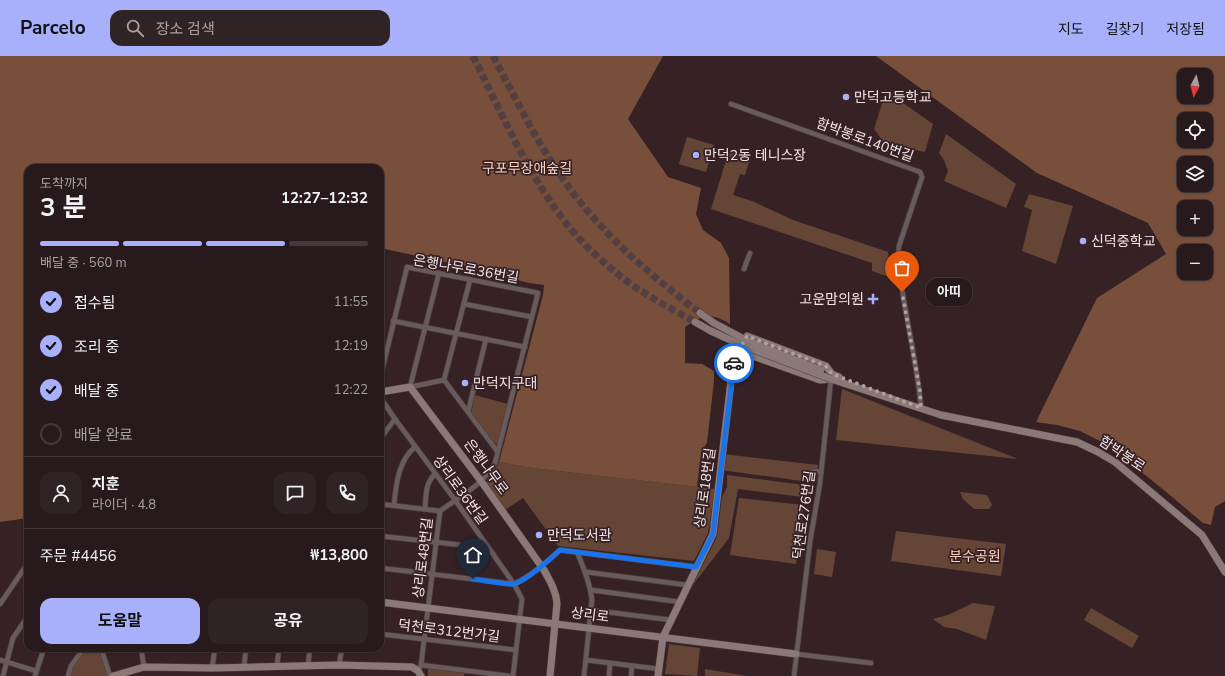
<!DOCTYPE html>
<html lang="ko">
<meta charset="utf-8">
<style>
:root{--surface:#281a1c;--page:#302325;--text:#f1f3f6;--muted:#a5a1a3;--line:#44383b;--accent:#a8b0fc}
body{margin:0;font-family:"Nunito Sans","Noto Sans KR",sans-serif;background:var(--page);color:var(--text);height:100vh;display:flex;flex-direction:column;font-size:15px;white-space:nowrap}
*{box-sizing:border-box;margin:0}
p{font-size:13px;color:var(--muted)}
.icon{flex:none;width:22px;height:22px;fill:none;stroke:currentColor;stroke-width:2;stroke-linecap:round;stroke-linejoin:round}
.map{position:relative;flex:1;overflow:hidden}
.details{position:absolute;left:24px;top:108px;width:360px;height:488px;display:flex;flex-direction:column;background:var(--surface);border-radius:12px;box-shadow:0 1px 3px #0004,0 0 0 1px var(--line)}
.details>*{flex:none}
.needle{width:26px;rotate:187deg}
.buttons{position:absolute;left:1177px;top:12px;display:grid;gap:8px}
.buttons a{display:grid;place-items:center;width:36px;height:36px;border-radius:8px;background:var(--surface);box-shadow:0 1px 3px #0004,0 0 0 1px var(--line);font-size:20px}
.pin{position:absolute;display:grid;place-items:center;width:34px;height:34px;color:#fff;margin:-41px -17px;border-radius:50% 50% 50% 0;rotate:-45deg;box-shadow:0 0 4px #0007}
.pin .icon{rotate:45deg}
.courier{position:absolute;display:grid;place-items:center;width:40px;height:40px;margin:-20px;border:3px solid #1a73e8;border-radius:50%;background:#fff;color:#222;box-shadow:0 1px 5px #0007}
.bubble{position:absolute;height:28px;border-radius:12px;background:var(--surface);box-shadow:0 1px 3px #0004,0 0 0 1px var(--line);font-size:13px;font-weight:700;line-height:28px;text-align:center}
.overview em{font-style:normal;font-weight:700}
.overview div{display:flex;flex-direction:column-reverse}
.overview{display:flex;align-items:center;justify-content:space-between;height:68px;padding:0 16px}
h1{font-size:26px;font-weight:700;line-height:30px}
.bar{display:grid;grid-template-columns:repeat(4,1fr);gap:6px 4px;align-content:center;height:48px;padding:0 16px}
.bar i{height:5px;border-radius:3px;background:var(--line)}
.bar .on{background:var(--accent)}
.bar p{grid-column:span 4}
.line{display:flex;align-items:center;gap:10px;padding:0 16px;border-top:1px solid var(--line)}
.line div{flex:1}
.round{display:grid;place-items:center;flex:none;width:42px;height:42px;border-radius:12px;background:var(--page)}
ol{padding:0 16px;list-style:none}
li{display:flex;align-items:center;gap:12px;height:44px}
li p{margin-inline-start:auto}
li .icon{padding:4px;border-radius:50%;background:var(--accent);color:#111;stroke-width:4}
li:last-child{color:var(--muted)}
li i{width:22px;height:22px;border:2px solid var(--line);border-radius:50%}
.action{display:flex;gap:8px;margin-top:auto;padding:8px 16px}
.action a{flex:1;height:46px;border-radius:12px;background:var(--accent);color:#111;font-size:16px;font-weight:700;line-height:46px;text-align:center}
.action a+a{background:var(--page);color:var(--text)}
header{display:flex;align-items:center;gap:24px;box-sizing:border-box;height:56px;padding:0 20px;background:var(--accent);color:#111}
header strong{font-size:19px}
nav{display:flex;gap:22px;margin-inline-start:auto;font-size:14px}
.search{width:280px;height:36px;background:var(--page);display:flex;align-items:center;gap:10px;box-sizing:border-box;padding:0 14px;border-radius:12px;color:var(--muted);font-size:15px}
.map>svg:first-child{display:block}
.green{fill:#654636}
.forest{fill:#784f3a;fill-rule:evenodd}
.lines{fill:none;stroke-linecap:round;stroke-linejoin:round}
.secondary-tunnel{stroke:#523f42;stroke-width:7;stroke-dasharray:7 3.5;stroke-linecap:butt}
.street-casing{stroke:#503d40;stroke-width:6}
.secondary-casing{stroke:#503d40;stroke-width:8}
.street{stroke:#675c5b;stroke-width:4.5}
.secondary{stroke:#8a7977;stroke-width:7}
.secondary-bridge-casing{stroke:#503d40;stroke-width:8;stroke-linecap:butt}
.secondary-bridge{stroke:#8a7977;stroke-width:7}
.done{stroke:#b0a0a2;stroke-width:4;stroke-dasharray:0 7.2}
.route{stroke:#1a73e8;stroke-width:5}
.poi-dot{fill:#a8b0fc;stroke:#362225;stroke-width:1.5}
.labels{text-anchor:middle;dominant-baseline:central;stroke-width:3.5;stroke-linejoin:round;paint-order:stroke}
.poi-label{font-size:14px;fill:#f2e4e6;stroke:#362225;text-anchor:start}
.street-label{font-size:14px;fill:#f2e4e6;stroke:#362225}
.park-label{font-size:14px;fill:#fdd1bc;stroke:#362225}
</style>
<header>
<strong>Parcelo</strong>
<div class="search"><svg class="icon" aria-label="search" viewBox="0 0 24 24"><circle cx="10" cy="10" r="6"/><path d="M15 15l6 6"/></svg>장소 검색</div>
<nav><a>지도</a><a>길찾기</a><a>저장됨</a></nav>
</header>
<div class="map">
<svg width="1225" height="620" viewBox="0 0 1225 620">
<rect width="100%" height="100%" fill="#362225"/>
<g class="green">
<polygon points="886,35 933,68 925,96 885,88 874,73"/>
<polygon points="946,78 1016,128 1006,152 944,125 948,115 944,104 939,97"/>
<polygon points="687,81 714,89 706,116 679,108"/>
<polygon points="729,95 750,103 745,119 740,118 733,139 752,145 793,164 888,196 892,222 872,215 872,207 711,153"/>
<polygon points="1029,138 1073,150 1056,208 1022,195 1032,154 1024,151"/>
<polygon points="842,333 1018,403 836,384"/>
<polygon points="475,339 508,348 497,388 494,387 471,357"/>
<polygon points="723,398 818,409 816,427 721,414"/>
<polygon points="499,406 532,412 715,433 708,477 694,505 558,490 523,442 505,454 486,427"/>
<polygon points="727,419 812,430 811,442 738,433 729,482 692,530 717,481 722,441 727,431"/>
<polygon points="960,436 987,439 992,449 989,453 974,453 963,443"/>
<polygon points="739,442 804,449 796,508 730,499"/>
<polygon points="896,475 1006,488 1001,520 891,505"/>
<polygon points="817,493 836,496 832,521 814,518"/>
<polygon points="973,547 995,550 986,584 957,573 944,571 933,563 948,559"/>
<polygon points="1091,552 1139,580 1132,592 1084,564"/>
<polygon points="669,588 700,592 697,620 665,618"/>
<polygon points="85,592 99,592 108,620 69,620 72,610"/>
<polygon points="431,611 465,615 464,620 428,620 428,613"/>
<polygon points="705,613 747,620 705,620"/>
</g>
<g class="forest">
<path d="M0 0H663L628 63 668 121 701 132 696 158 703 174 721 187 729 202 730 268C710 256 704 259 685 271V307L702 308 714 315V324L707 387 701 396 697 431 532 412 499 406 543 239 544 229 529 227 464 210 380 192V112H28V462L0 466Z"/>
<path d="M876 0H1225V445L1215 451 1211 469 1203 467 1165 435 1108 389 1080 375 1057 369 1036 366 1097 242 1166 198 1148 167 1037 117ZM1184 19H1206V41H1184ZM1184 63H1206V85H1184ZM1184 107H1206V129H1184ZM1184 151H1206V173H1184ZM1184 195H1206V217H1184Z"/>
</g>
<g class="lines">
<g class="secondary-tunnel">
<path d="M473 0C501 56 527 117 566 167 579 184 596 200 613 214 637 235 667 250 695 266"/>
<path d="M493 0C516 43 537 87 565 126 602 178 650 219 700 257"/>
</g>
<g class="street-casing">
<g id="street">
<path d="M731 48 920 116 922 121 899 190C897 207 901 228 904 245 910 281 918 316 921 352"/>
<polyline points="744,213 750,197"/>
<polyline points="439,217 410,331 444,324"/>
<polyline points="464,248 532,261"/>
<polyline points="393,265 525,291"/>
<path d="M380 323 407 211 538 237 495 407C483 429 459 441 440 455L380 448"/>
<polyline points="444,324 470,224"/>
<polyline points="444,324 497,395"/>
<polyline points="380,341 395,363 455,444 514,528 522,543 513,620"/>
<polyline points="468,356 486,283"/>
<polyline points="380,383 395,363"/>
<polyline points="814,415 821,416"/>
<path d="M394 449C396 429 398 405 415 391"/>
<path d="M425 453C426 441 425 427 435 418"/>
<polyline points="380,480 488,492"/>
<path d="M577 496C584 512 590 527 592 544L584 620"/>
<path d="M380 512 514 528C531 520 546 507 560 494L696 511"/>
<polyline points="586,516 687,529"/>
<polyline points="591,534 680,546"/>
<polyline points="0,548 28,507"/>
<polyline points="591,554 671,564"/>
<polyline points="380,578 516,594"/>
<polyline points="101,592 110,620"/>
<polyline points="141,592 144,611"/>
<polyline points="796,598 871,607"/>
<polyline points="0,604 36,615"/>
<polyline points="586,604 659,613"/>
<polyline points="308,609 310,592"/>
<polyline points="339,609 342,592"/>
<polyline points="421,609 509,620"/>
<polyline points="277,610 279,592"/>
<polyline points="244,611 246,592"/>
<polyline points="212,612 215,592"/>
<polyline points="418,615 421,609 440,455"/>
<polyline points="3,620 13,582 28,560"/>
<polyline points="35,620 44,592"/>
<polyline points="68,620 71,610 84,592"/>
<polyline points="609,620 610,607"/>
<polyline points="631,620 632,610"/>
<polyline points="794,620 810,486 820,427 831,323"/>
</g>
</g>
<g class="secondary-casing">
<g id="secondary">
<polyline points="700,257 714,267"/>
<polyline points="695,266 711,275"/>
<polyline points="739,295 820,324 831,323 941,359 1077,386 1098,396 1115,406 1202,479 1225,516"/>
<path d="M380 336 410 331 481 425 544 514C550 525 556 535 557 547L550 620"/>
<polyline points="380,546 796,598"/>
<polyline points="113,620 144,611 212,612 339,609 412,611 418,615 421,620"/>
<polyline points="658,620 663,581 713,478 733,308 737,298 747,280 826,310 832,318 839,321"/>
</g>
</g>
<use href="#street" class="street"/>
<use href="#secondary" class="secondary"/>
<g class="secondary-bridge-casing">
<g id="secondary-bridge">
<polyline points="714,267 744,283 821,314"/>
<polyline points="711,275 739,288 831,323"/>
</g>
</g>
<use href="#secondary-bridge" class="secondary-bridge"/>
</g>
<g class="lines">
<polyline class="done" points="734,307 737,298 747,280 826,310 832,318 921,352 920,335 902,236"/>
<path class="route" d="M473 523C482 524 506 529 514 528 527 525 550 503 560 494L696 511 713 478 734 307"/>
</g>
<g class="poi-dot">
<circle cx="846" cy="41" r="4"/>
<circle cx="696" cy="99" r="4"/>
<circle cx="1083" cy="185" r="4"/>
<path d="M871 237h4v4h4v4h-4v4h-4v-4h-4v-4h4z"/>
<circle cx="465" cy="327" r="4"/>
<circle cx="539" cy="479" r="4"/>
</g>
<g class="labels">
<g class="poi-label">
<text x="854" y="41">만덕고등학교</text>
<text x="704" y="99">만덕2동 테니스장</text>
<text x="1091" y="185">신덕중학교</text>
<text x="864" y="243" text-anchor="end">고운맘의원</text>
<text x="473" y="327">만덕지구대</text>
<text x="547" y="479">만덕도서관</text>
</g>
<g class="street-label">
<text transform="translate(865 84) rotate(20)">함박봉로140번길</text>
<text transform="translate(466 213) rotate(10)">은행나무로36번길</text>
<text transform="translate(1122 398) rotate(34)">함박봉로</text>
<text transform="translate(486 411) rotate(54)">은행나무로</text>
<text transform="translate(705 432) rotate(-82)">상리로18번길</text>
<text transform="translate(460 434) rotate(54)">상리로36번길</text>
<text transform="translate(804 459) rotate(-82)">덕천로276번길</text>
<text transform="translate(423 502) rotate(-83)">상리로48번길</text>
<text transform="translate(590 559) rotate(7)">상리로</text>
<text transform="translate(449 575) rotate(7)">덕천로312번가길</text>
</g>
<g class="park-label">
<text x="527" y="112">구포무장애숲길</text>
<text x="975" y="500">분수공원</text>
</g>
</g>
</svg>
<div class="buttons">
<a><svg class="needle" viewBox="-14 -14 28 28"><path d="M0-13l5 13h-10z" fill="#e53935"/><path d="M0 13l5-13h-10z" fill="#a5a1a3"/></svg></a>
<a><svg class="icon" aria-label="locate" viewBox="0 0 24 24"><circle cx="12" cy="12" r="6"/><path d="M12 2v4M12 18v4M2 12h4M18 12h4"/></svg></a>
<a><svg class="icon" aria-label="layers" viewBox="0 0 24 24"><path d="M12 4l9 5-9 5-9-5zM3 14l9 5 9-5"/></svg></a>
<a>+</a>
<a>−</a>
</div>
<div class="pin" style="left:902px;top:236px;background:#ea580c"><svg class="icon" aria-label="bag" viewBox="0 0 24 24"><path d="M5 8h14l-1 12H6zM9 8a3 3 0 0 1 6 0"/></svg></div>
<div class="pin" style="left:473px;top:523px;background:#1f2937"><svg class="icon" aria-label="home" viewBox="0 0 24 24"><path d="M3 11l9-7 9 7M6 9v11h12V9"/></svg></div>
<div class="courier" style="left:734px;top:307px"><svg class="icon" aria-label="car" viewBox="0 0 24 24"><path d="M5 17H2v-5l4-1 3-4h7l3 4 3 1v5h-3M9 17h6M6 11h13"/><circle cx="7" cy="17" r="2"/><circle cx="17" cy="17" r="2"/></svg></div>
<div class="bubble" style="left:926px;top:222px;width:46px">아띠</div>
<section class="details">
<div class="overview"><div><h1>3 분</h1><p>도착까지</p></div><em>12:27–12:32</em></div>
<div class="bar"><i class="on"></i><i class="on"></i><i class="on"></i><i></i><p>배달 중 · 560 m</p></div>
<ol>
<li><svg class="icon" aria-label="check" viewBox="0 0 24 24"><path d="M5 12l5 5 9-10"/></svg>접수됨<p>11:55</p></li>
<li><svg class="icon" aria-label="check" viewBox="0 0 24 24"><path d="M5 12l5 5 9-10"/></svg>조리 중<p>12:19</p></li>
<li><svg class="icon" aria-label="check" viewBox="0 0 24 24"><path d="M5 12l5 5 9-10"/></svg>배달 중<p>12:22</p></li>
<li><i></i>배달 완료</li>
</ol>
<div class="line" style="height:72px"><a class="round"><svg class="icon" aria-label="person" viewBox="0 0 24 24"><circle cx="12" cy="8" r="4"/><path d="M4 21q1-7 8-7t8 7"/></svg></a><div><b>지훈</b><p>라이더 · 4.8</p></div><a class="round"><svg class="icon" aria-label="chat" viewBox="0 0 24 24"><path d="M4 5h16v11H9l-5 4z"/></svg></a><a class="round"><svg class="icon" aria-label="phone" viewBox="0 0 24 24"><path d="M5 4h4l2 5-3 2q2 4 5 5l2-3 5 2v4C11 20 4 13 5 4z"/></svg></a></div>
<div class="line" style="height:52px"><div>주문 #4456</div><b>₩13,800</b></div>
<div class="action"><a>도움말</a><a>공유</a></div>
</section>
</div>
